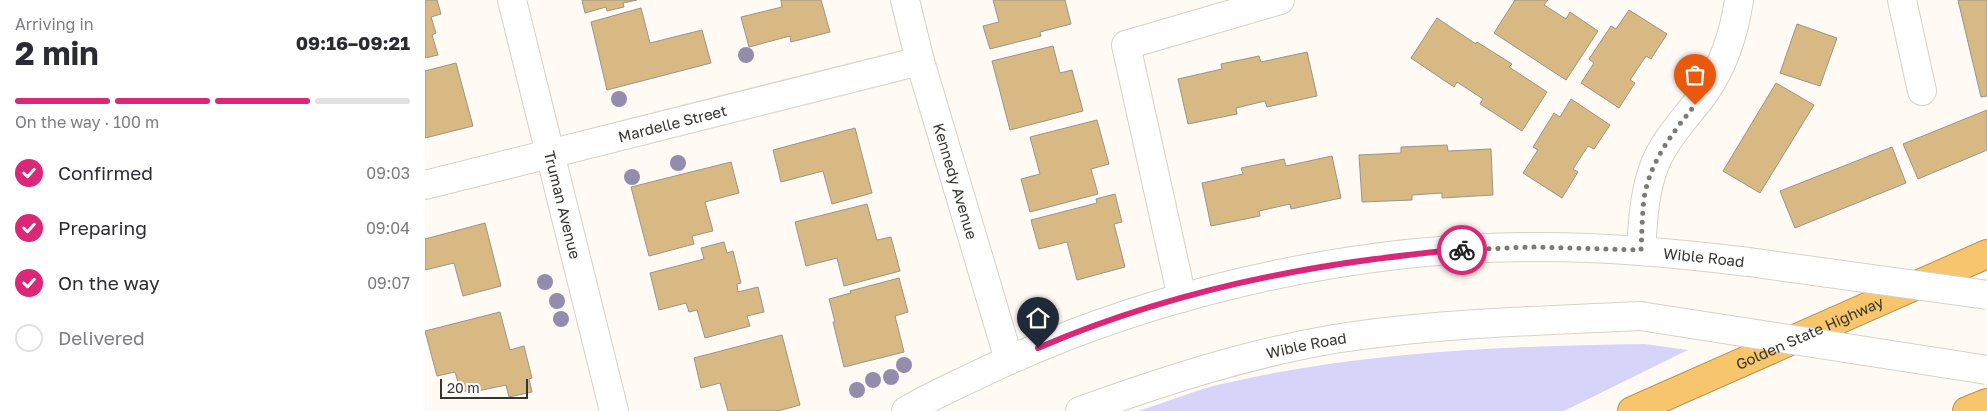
<!DOCTYPE html>
<meta charset="utf-8">
<style>
:root{--surface:#fff;--page:#f2f2f3;--text:#2b2b33;--muted:#7c7c81;--line:#e1e1e2;--accent:#db2777}
body{margin:0;font-family:"Golos Text",sans-serif;background:var(--page);color:var(--text);height:100vh;display:flex;flex-direction:column;font-size:19px;white-space:nowrap}
*{box-sizing:border-box;margin:0}
p{font-size:16px;color:var(--muted)}
.icon{flex:none;width:28px;height:28px;fill:none;stroke:currentColor;stroke-width:2;stroke-linecap:round;stroke-linejoin:round}
.map{position:relative;flex:1;overflow:hidden}
.drawer{display:flex;flex-direction:column;background:var(--surface);width:425px}
.drawer>*{flex:none}
.scale{position:absolute;left:15px;bottom:12px;width:88px;box-sizing:border-box;padding-left:5px;border:2px solid #36342f;border-top:0;font-size:14px;line-height:18px;white-space:nowrap;color:#36342f;-webkit-text-stroke:4px #fff;paint-order:stroke}
.pin{position:absolute;display:grid;place-items:center;width:42px;height:42px;color:#fff;margin:-51px -21px;border-radius:50% 50% 50% 0;rotate:-45deg;box-shadow:0 0 5px #0007}
.pin .icon{rotate:45deg}
.courier{position:absolute;display:grid;place-items:center;width:50px;height:50px;margin:-25px;border:4px solid #db2777;border-radius:50%;background:#fff;color:#222;box-shadow:0 1px 6px #0007}
.headline em{font-style:normal;font-weight:700}
.headline div{display:flex;flex-direction:column-reverse}
.headline{display:flex;align-items:center;justify-content:space-between;height:85px;padding:0 15px}
h1{font-size:32px;font-weight:700;line-height:38px}
.bar{display:grid;grid-template-columns:repeat(4,1fr);gap:8px 5px;align-content:center;height:60px;padding:0 15px}
.bar i{height:6px;border-radius:4px;background:var(--line)}
.bar .selected{background:var(--accent)}
.bar p{grid-column:span 4}
ol{padding:0 15px;list-style:none}
li{display:flex;align-items:center;gap:15px;height:55px}
li p{margin-inline-start:auto}
li .icon{padding:5px;border-radius:50%;background:var(--accent);color:#fff;stroke-width:4}
li:last-child{color:var(--muted)}
li i{width:28px;height:28px;border:2px solid var(--line);border-radius:50%}
main{display:flex;flex:1;min-height:0}
.map>svg:first-child{display:block}
.green{fill:#d6d5f9}
.building{fill:#d8b983;stroke:#9a948b}
.lines{fill:none;stroke-linecap:round;stroke-linejoin:round}
.minor-casing{stroke:#d7d1c7;stroke-width:30}
.highway-casing{stroke:#b39257;stroke-width:30}
.minor{stroke:#fff;stroke-width:28}
.highway{stroke:#f6c56c;stroke-width:28}
.minor-bridge-casing{stroke:#d7d1c7;stroke-width:30;stroke-linecap:butt}
.minor-bridge{stroke:#fff;stroke-width:28}
.tree{fill:#938cad}
.done{stroke:#7c7a74;stroke-width:5;stroke-dasharray:0 9}
.route{stroke:#db2777;stroke-width:6}
.labels{text-anchor:middle;dominant-baseline:central;stroke-width:4.5;stroke-linejoin:round;paint-order:stroke}
.street-label{font-size:15px;fill:#36342f;stroke:#fff}
</style>
<main>
<section class="drawer">
<div class="headline"><div><h1>2 min</h1><p>Arriving in</p></div><em>09:16–09:21</em></div>
<div class="bar"><i class="selected"></i><i class="selected"></i><i class="selected"></i><i></i><p>On the way · 100 m</p></div>
<ol>
<li><svg class="icon" aria-label="check" viewBox="0 0 24 24"><path d="M5 12l5 5 9-10"/></svg>Confirmed<p>09:03</p></li>
<li><svg class="icon" aria-label="check" viewBox="0 0 24 24"><path d="M5 12l5 5 9-10"/></svg>Preparing<p>09:04</p></li>
<li><svg class="icon" aria-label="check" viewBox="0 0 24 24"><path d="M5 12l5 5 9-10"/></svg>On the way<p>09:07</p></li>
<li><i></i>Delivered</li>
</ol>
</section>
<div class="map">
<svg width="1562" height="411" viewBox="0 0 1562 411">
<rect width="100%" height="100%" fill="#fffbf4"/>
<path class="green" d="M1220 344 1263 350 1139 411H713C738 403 763 393 788 386 929 352 1076 346 1220 344Z"/>
<g class="building">
<polygon points="0,0 12,0 16,14 6,17 11,33 7,35 13,55 0,58"/>
<polygon points="157,0 212,0 198,3 199,7 182,11 181,7 160,13"/>
<polygon points="356,0 396,0 405,32 366,42 365,36 324,47 316,17 357,7"/>
<polygon points="568,0 640,0 646,24 615,32 616,36 565,49 558,26 574,22"/>
<polygon points="1090,0 1123,0 1119,5 1141,19 1145,12 1173,31 1141,80 1069,33"/>
<polygon points="1533,0 1562,0 1562,96 1556,97"/>
<polygon points="216,8 225,43 277,30 286,63 182,90 166,22"/>
<polygon points="1204,10 1242,34 1226,59 1221,56 1205,80 1210,83 1194,108 1156,83 1169,63 1164,59 1186,26 1191,29"/>
<polygon points="1012,18 1051,44 1052,42 1087,64 1084,67 1122,92 1097,131 1055,104 1058,99 1032,82 1029,87 986,58"/>
<polygon points="1372,24 1412,38 1395,86 1355,73"/>
<polygon points="628,46 635,73 647,70 658,111 585,130 567,61"/>
<polygon points="882,52 892,96 842,107 840,101 811,108 812,114 763,124 753,79 797,69 796,64 834,56 836,62"/>
<polygon points="31,63 48,126 0,138 0,71"/>
<polygon points="1351,83 1389,105 1335,193 1298,171"/>
<polygon points="1146,99 1185,125 1169,149 1163,146 1148,169 1153,172 1137,198 1098,173 1113,150 1108,147 1129,113 1135,117"/>
<polygon points="1562,110 1562,150 1493,179 1478,144"/>
<polygon points="672,120 684,164 666,169 673,194 605,212 596,179 615,174 605,137"/>
<polygon points="430,128 447,193 407,204 398,171 356,182 348,150"/>
<polygon points="1022,145 1023,151 1066,149 1068,195 1017,198 1017,193 987,195 987,200 937,202 934,155 976,153 976,147"/>
<polygon points="1467,147 1481,183 1370,228 1355,191"/>
<polygon points="907,156 916,198 866,209 865,204 834,211 835,216 786,226 777,183 818,174 816,168 859,159 861,166"/>
<polygon points="306,162 314,193 280,202 288,231 267,236 269,244 224,256 206,187"/>
<polygon points="690,194 697,222 689,224 700,267 652,280 642,242 614,249 606,220 672,203 671,199"/>
<polygon points="442,204 452,240 466,237 475,271 419,286 412,258 381,266 370,222"/>
<polygon points="60,223 76,286 38,296 29,263 0,270 0,239"/>
<polygon points="299,242 302,253 308,251 316,283 312,284 313,292 333,287 339,312 322,316 325,326 280,338 272,310 264,312 261,303 234,310 225,273 279,259 276,248"/>
<polygon points="474,278 483,312 470,316 479,352 419,367 408,322 410,322 404,299 426,293 425,291"/>
<polygon points="75,312 85,350 99,346 107,378 104,379 107,392 84,397 81,385 53,391 53,388 36,392 30,372 12,376 0,331"/>
<polygon points="357,335 375,405 353,411 303,411 295,383 276,388 269,358"/>
</g>
<g class="lines">
<g class="minor-casing">
<g id="minor">
<path id="s1" d="M87 0 189 411"/>
<path id="s2" d="M480 0 495 61 584 360"/>
<polyline points="1477,0 1497,91"/>
<path id="s3" d="M0 185 495 61"/>
<path d="M1216 250C1218 220 1219 192 1230 164 1241 137 1263 116 1280 92 1299 65 1309 33 1314 0"/>
<polyline points="757,298 701,45 855,0"/>
<path id="s4" d="M481 411C502 398 525 388 548 377 716 295 918 248 1106 247 1179 246 1251 253 1324 262"/>
<path id="s5" d="M655 411C738 381 822 354 909 339 1010 323 1113 321 1215 316"/>
</g>
</g>
<g class="highway-casing">
<g id="highway">
<path id="s6" d="M1207 411 1562 254"/>
<polyline points="1542,411 1562,403"/>
</g>
</g>
<use href="#minor" class="minor"/>
<use href="#highway" class="highway"/>
<g class="minor-bridge-casing">
<g id="minor-bridge">
<polyline points="1324,262 1562,295"/>
<polyline points="1215,316 1562,370"/>
</g>
</g>
<use href="#minor-bridge" class="minor-bridge"/>
</g>
<g class="tree">
<circle cx="321" cy="55" r="8"/>
<circle cx="194" cy="99" r="8"/>
<circle cx="253" cy="163" r="8"/>
<circle cx="207" cy="177" r="8"/>
<circle cx="120" cy="282" r="8"/>
<circle cx="132" cy="301" r="8"/>
<circle cx="136" cy="319" r="8"/>
<circle cx="479" cy="365" r="8"/>
<circle cx="466" cy="377" r="8"/>
<circle cx="448" cy="380" r="8"/>
<circle cx="432" cy="390" r="8"/>
</g>
<g class="lines">
<path class="done" d="M1037 250 1105 247 1216 250C1217 233 1217 216 1219 199 1224 163 1248 132 1270 105"/>
<path class="route" d="M613 348C720 302 835 274 950 259 979 256 1007 251 1037 250"/>
</g>
<g class="labels">
<g class="street-label">
<text stroke="none"><textPath href="#s3" startOffset="255">Mardelle Street</textPath></text>
<text stroke="none"><textPath href="#s2" startOffset="188">Kennedy Avenue</textPath></text>
<text stroke="none"><textPath href="#s1" startOffset="211">Truman Avenue</textPath></text>
<text stroke="none"><textPath href="#s4" startOffset="826">Wible Road</textPath></text>
<text stroke="none"><textPath href="#s6" startOffset="194">Golden State Highway</textPath></text>
<text stroke="none"><textPath href="#s5" startOffset="236">Wible Road</textPath></text>
</g>
</g>
</svg>
<div class="scale">20 m</div>
<div class="pin" style="left:1270px;top:105px;background:#ea580c"><svg class="icon" aria-label="bag" viewBox="0 0 24 24"><path d="M5 8h14l-1 12H6zM9 8a3 3 0 0 1 6 0"/></svg></div>
<div class="pin" style="left:613px;top:348px;background:#1f2937"><svg class="icon" aria-label="home" viewBox="0 0 24 24"><path d="M3 11l9-7 9 7M6 9v11h12V9"/></svg></div>
<div class="courier" style="left:1037px;top:250px"><svg class="icon" aria-label="bike" viewBox="0 0 24 24"><circle cx="6" cy="16" r="4"/><circle cx="18" cy="16" r="4"/><path d="M6 16l4-8h5l3 8M10 8l3 8H6M13 5h3"/></svg></div>
</div>
</main>
